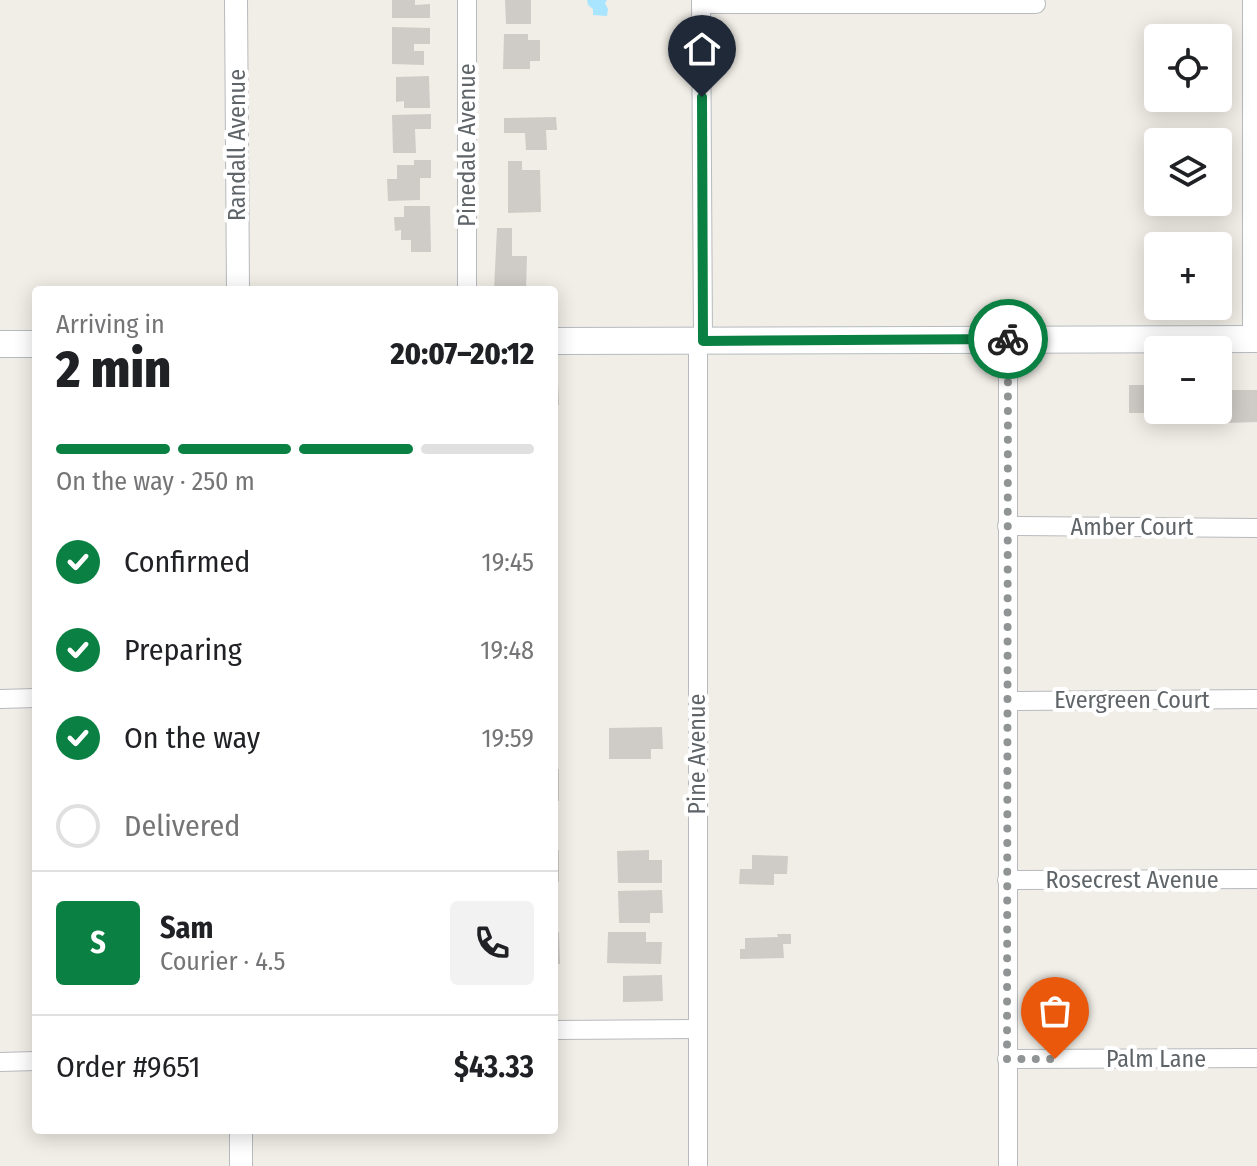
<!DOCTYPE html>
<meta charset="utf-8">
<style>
:root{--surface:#fff;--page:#f2f2f2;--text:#202124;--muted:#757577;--line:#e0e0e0;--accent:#0b8043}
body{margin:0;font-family:"Fira Sans Condensed",sans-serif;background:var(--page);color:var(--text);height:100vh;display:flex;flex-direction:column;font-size:30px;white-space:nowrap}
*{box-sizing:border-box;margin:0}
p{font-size:26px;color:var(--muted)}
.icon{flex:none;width:44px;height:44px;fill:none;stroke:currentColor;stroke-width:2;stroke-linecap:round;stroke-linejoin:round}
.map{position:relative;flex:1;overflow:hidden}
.details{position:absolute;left:32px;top:286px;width:526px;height:848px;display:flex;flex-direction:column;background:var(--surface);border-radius:8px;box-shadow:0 4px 20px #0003}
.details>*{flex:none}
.controls{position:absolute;left:1144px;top:24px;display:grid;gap:16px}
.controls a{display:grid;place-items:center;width:88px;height:88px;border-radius:8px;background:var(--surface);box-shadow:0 4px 20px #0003;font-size:40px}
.pin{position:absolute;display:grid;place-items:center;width:68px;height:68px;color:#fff;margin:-82px -34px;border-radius:50% 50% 50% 0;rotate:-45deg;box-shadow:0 0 8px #0007}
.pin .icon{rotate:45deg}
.courier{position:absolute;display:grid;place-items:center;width:80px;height:80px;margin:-40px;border:6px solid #0b8043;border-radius:50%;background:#fff;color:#222;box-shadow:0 2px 10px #0007}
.headline em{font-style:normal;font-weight:800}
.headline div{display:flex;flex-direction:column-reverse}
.headline{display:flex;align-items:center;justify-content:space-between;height:136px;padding:0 24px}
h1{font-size:52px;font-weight:800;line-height:60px}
.bar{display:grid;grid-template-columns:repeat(4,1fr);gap:12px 8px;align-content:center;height:96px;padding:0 24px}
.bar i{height:10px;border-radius:6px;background:var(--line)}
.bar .on{background:var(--accent)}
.bar p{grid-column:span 4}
.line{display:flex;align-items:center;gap:20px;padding:0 24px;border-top:2px solid var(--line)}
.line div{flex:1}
.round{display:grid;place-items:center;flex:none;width:84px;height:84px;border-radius:8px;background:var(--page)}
ol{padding:0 24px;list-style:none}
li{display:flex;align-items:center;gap:24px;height:88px}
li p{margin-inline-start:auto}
li .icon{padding:8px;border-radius:50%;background:var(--accent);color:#fff;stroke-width:4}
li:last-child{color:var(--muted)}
li i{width:44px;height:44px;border:4px solid var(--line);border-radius:50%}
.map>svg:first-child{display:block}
.water{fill:#a9e5ff}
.building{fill:#cfcbc6}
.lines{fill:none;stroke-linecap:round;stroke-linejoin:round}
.minor-casing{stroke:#b7babe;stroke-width:20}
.tertiary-casing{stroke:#b7babe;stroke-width:24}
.secondary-casing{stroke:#b5bbbf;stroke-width:28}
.minor{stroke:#fff;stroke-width:18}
.tertiary{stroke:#fff;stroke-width:22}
.secondary{stroke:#fff;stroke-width:26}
.done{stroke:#919494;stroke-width:8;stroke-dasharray:0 14.4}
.route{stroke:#0b8043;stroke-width:10}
.labels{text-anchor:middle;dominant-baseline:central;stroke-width:8;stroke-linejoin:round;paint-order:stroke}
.street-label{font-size:24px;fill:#5e6468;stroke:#fff}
</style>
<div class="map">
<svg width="1257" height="1166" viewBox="0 0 1257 1166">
<rect width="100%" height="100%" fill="#f1eee7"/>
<polygon class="water" points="587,0 607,0 605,3 608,9 607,16 593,15 593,9 588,5"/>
<g class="building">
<polygon points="392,0 415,0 415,5 430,4 430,18 392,18"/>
<polygon points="505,0 531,0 531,24 506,24"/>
<polygon points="392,27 430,28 430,44 414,44 414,51 424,51 424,65 392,64"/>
<polygon points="504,34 528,34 528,40 540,40 540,61 530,61 530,69 503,69"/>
<polygon points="429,76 430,108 404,108 404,101 396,102 396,77"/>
<polygon points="431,114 431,129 415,129 416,153 393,153 392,115"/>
<polygon points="556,117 557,130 546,130 547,150 526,150 525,133 504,133 504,118"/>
<polygon points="414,160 431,160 431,178 420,178 420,200 388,201 387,179 397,179 397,165 414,165"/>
<polygon points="508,161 522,161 522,170 540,170 541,212 508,213"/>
<polygon points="404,206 430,206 431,252 411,252 411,240 401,240 401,230 395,231 394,217 404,217"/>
<polygon points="497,228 512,228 512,256 527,256 526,290 494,290"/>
<polygon points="554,381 558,381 559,405 554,405"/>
<polygon points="1129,385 1158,385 1158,410 1168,410 1168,413 1129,413"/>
<polygon points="1227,390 1257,390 1257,422 1228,423"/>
<polygon points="1175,410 1216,410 1215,417 1175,417"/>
<polygon points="554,537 558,537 557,559 554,558"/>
<polygon points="662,727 663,749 651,749 651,759 609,759 609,728"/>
<rect x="554" y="769" width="5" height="32"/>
<rect x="554" y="850" width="5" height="32"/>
<polygon points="649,850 649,860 662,860 662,883 618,883 617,851"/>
<polygon points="752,855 788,856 787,874 774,874 774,885 739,884 740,869 752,869"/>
<polygon points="662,890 663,913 650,913 650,923 619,923 618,891"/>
<polygon points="554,932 559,932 560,964 554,964"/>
<polygon points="608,932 646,932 646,942 662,942 661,964 607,963"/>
<polygon points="777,934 791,934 791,944 783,944 784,958 740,959 740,949 745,949 745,938 778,937"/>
<polygon points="662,975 663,1001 623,1002 623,976"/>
</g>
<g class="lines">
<g class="minor-casing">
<g id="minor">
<polyline points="701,0 703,341"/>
<polyline points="1252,0 1252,339"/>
<polyline points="701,4 1036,4"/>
<polyline points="467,290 467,0"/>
<polyline points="698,341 698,1166"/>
<polyline points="1007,526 1257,528"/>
<polyline points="0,699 36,698"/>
<polyline points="1008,701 1257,699"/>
<polyline points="1007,880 1257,879"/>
<polyline points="554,1030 698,1029"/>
<polyline points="1007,1059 1257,1058"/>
<polyline points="0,1062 36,1061"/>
<polyline points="1008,1166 1008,339"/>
</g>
</g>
<g class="tertiary-casing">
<g id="tertiary">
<polyline points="236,0 238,290"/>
<polyline points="241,1130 241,1166"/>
</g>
</g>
<g class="secondary-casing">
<g id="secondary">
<polyline points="554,341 1257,339"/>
<polyline points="0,344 36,344"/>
</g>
</g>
<use href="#minor" class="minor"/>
<use href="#tertiary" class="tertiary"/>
<use href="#secondary" class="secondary"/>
</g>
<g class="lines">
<polyline class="done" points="1008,339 1007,1059 1055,1059"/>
<polyline class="route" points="702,97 703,341 1008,339"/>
</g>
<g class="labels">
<g class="street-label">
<text transform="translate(237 145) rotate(-90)">Randall Avenue</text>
<text transform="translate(467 145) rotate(-90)">Pinedale Avenue</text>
<text x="1132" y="527">Amber Court</text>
<text x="1132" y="700">Evergreen Court</text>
<text transform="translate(697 754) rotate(-90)">Pine Avenue</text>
<text x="1132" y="880">Rosecrest Avenue</text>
<text x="1156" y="1059">Palm Lane</text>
</g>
</g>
</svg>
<div class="controls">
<a><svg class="icon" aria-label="locate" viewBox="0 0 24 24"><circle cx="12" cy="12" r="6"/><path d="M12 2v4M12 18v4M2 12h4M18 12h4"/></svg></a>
<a><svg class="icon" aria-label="layers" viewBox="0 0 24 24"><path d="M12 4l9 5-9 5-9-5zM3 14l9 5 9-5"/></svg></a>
<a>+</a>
<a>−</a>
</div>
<div class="pin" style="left:1055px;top:1059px;background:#ea580c"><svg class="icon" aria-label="bag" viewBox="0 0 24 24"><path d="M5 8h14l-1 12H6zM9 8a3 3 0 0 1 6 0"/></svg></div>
<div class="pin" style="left:702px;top:97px;background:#1f2937"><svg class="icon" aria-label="home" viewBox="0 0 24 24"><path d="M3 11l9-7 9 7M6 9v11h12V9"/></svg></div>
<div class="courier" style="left:1008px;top:339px"><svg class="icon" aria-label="bike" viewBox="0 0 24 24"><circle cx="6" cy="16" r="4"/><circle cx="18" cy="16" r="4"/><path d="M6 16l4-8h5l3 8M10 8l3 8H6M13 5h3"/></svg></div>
<section class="details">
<div class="headline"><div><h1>2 min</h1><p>Arriving in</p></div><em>20:07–20:12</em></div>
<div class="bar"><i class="on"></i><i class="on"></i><i class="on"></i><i></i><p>On the way · 250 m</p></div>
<ol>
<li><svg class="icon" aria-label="check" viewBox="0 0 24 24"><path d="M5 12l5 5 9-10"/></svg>Confirmed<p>19:45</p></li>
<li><svg class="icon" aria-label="check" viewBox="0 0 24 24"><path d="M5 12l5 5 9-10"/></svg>Preparing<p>19:48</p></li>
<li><svg class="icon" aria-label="check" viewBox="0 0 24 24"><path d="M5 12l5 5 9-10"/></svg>On the way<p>19:59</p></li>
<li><i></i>Delivered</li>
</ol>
<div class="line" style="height:144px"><b class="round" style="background:var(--accent);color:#fff">S</b><div><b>Sam</b><p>Courier · 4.5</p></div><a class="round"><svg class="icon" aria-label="phone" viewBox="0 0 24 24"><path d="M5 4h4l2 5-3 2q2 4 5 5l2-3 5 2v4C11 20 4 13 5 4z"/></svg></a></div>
<div class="line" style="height:104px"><div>Order #9651</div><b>$43.33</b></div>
</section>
</div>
